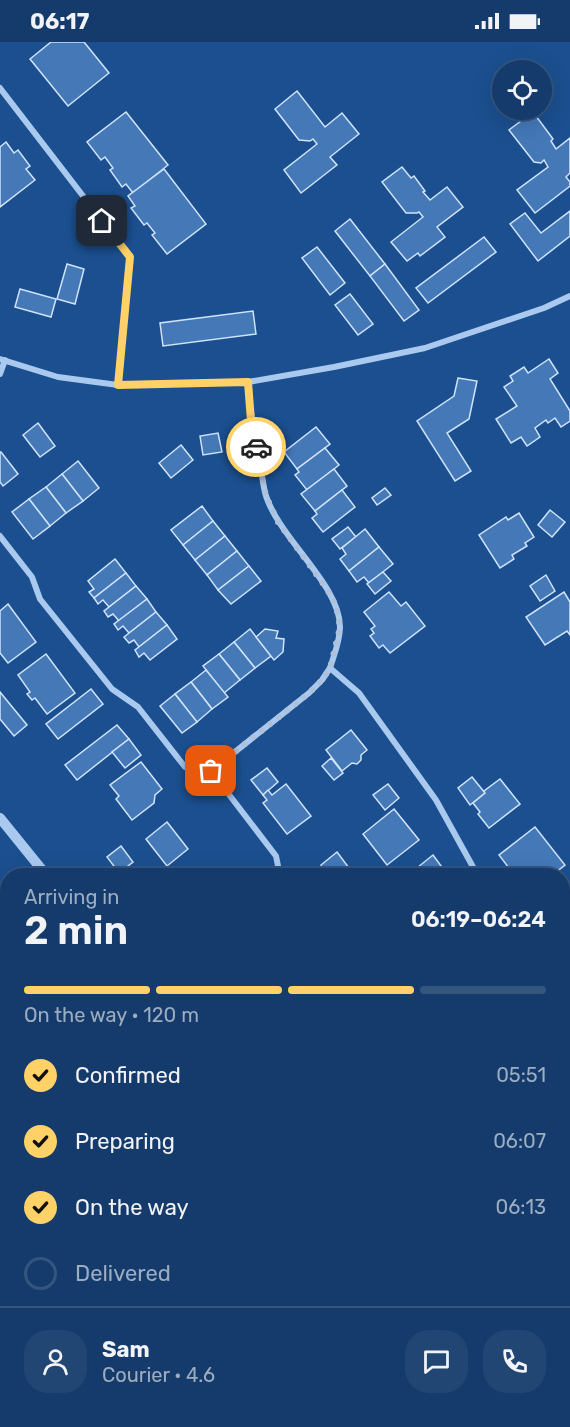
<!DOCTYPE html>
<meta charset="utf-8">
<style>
:root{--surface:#143b6b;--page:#214673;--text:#f1f3f6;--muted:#9dadc1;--line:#33557e;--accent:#ffd166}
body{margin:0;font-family:Rubik,sans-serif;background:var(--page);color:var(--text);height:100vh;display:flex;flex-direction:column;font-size:22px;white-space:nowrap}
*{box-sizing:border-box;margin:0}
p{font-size:20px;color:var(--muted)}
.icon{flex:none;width:33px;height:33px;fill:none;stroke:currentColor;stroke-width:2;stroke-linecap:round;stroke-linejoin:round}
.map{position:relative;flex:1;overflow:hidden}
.panel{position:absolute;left:0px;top:826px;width:570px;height:560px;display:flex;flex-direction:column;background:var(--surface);border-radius:24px 24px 0 0;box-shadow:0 6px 24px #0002,0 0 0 2px var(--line)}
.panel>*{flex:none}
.fabs{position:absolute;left:492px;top:18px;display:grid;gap:12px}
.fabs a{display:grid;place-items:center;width:60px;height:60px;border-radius:50%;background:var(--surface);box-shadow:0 6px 24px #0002,0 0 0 2px var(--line);font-size:30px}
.pin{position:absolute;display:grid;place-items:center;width:51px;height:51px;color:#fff;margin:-26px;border-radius:12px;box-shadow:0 3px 9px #0006}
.courier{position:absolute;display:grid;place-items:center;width:60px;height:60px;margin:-30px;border:4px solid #ffd166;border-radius:50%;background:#fff;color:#222;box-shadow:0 2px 8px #0007}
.headline em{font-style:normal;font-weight:600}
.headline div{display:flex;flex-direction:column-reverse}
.headline{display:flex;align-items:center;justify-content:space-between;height:102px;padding:0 24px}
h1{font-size:39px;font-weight:600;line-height:45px}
.bar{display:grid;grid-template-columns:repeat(4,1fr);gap:9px 6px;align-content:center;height:72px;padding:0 24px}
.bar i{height:8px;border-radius:4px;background:var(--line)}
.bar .current{background:var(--accent)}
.bar p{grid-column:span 4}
.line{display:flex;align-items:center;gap:15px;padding:0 24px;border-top:2px solid var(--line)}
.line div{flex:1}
.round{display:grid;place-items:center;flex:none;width:63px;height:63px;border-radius:24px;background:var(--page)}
ol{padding:0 24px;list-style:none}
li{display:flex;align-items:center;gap:18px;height:66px}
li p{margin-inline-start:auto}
li .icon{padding:6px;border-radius:50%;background:var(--accent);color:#111;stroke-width:4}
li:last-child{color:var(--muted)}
li i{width:33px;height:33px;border:3px solid var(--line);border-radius:50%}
.status{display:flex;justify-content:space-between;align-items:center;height:42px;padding:0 30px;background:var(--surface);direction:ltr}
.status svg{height:16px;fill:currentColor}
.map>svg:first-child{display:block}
.building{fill:#4478b7;stroke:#cfe3fa;stroke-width:1.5}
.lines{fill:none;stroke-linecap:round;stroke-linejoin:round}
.service{stroke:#a9c9ee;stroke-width:4.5}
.minor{stroke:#a9c9ee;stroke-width:6}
.tertiary{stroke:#a9c9ee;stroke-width:10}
.secondary{stroke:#d6e6fa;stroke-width:12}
.done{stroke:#afc1d8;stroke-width:6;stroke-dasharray:0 10.8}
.route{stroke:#ffd166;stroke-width:8}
</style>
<div class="status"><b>06:17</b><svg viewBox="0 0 49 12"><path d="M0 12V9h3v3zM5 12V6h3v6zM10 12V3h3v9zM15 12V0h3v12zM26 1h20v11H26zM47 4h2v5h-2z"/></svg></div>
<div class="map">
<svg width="570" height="1385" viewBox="0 0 570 1385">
<rect width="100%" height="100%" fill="#1b4f8f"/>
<g class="building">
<polygon points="51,0 84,0 109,31 68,64 30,17"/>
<polygon points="297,49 325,85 342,71 359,92 330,115 337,123 301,151 284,128 317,102 313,97 310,99 299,98 275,67"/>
<polygon points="126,70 168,123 133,151 126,142 122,145 110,128 113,126 105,115 101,118 87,100"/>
<polygon points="533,70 553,97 551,99 556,107 570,96 570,131 566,135 570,140 570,144 535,171 517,148 548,125 544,118 541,121 534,120 509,88"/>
<polygon points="6,100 14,111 18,108 30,124 26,127 35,138 0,165 0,105"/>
<polygon points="402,125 411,136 414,134 425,149 423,150 430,158 447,145 463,165 437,185 445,195 420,214 418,211 407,219 391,200 423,175 419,170 417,171 406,171 382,140"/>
<polygon points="164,127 206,182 167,212 152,193 155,191 147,181 144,183 131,166 135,164 128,154"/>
<polygon points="570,169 570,194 538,219 510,182 525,171 541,191"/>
<polygon points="350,177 385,222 370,234 335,189"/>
<polygon points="484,195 496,210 428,261 416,246"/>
<polygon points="317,205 345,241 330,253 302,216"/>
<polygon points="67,222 84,227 75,262 57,257"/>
<polygon points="385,222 419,268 404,279 370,234"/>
<polygon points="20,247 56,257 51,275 15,265"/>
<polygon points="350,252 373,282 358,293 335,263"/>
<polygon points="253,269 256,292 163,304 160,281"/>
<polygon points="549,317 558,331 550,337 570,369 570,379 561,385 555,376 548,381 546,378 535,386 540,395 527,404 521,395 511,401 496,377 517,364 504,345 513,339 510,334 524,325 528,331"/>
<polygon points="458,336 477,339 469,377 447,391 471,429 455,439 417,379 454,354"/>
<polygon points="38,381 55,404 40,415 23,393"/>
<polygon points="316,385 330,402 297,427 284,410"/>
<polygon points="218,391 222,410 203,413 200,394"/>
<polygon points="181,403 193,418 171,436 159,421"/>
<polygon points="325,406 339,423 307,448 295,433 299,430 297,427"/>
<polygon points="0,410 1,410 18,432 3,444 0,440"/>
<polygon points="78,419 99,446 83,459 62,432"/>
<polygon points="334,427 347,444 315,469 301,452"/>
<polygon points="62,432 83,459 66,471 46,445"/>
<polygon points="46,445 66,471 50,484 29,457"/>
<polygon points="385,446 391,453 377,463 372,456"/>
<polygon points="342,448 355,465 323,490 312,476 317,472 315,469"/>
<polygon points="29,457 50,484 33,497 12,470"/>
<polygon points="202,464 213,479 183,503 171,488"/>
<polygon points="550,468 565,480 552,495 538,483"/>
<polygon points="519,471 534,495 525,501 527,504 512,513 514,517 500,526 479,493 506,475 508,478"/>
<polygon points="213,479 225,494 195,518 183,503"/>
<polygon points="348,485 356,495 340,507 332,497"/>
<polygon points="365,487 379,505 349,529 340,517 346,512 342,506"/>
<polygon points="225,494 237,509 207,533 195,518"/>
<polygon points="379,505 393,522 369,541 364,535 357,540 349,529"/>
<polygon points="237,509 249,524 218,548 207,533"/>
<polygon points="115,517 126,531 94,556 89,550 94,547 88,539"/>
<polygon points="249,524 261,539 231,562 218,548"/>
<polygon points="383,530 391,539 375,552 367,542"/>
<polygon points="126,531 136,544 109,565 103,558 98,562 94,556"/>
<polygon points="546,533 555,549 540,559 530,544"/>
<polygon points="136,544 147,557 119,579 113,572 108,575 104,569"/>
<polygon points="389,550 401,564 406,560 425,584 390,611 383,603 379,606 370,594 374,591 371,587 375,584 364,570"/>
<polygon points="564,550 570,560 570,593 567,589 545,603 526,575"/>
<polygon points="147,557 156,570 129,591 123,584 118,588 114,582"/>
<polygon points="8,562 36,600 8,621 0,611 0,569"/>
<polygon points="156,570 167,583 139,605 134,598 129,601 124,595"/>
<polygon points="167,583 177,597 150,618 144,611 139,615 135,608"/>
<polygon points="250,587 271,614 255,626 234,600"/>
<polygon points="265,587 278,589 276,596 284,597 283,610 274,618 256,595"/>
<polygon points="234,600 255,626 240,638 219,612"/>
<polygon points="46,612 75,651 47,672 35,656 32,658 27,652 30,650 18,633"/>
<polygon points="219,612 240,638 224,651 203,624"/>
<polygon points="206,628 228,655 212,667 191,640"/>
<polygon points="191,640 212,667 197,680 175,652"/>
<polygon points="91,647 103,662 58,697 46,682"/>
<polygon points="0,650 27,683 14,694 0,677"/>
<polygon points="175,652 197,680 182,691 160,664"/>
<polygon points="117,683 129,697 77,738 65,723"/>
<polygon points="351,688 367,708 361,713 361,718 357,722 352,721 342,729 326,708"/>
<polygon points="129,697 141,713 125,726 112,710"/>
<polygon points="331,716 343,731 334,738 322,724"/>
<polygon points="141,720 162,747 155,753 154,761 132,778 116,757 119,754 110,743"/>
<polygon points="267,726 278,740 263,753 251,738"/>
<polygon points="472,735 485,751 470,763 458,746"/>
<polygon points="500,737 520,762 489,786 478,772 480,770 473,761 485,751 484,749"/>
<polygon points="286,742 311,774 287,792 263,761 267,758 263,753 268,748 272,753"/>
<polygon points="388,742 399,756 385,768 373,753"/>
<polygon points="394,767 419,798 387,823 363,792"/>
<polygon points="167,780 188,807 167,824 146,797"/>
<polygon points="535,785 565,823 551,834 515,834 499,813"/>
<polygon points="121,804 133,820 119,831 107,815"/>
<polygon points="337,810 355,834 315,834 322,829 321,823"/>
<polygon points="433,813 444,828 437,834 425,834 418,825"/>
<polygon points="569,845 570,847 570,903 562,908 562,850"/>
<polygon points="570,1285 570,1385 523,1385 521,1378 562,1378 562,1287"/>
</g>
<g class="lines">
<polyline class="service" points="430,1378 435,1385"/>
<g class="minor">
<polyline points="0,46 130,215 118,343"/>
<polyline points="0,317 58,335 118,343 248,340 334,325 425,306 544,266 570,254"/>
<polyline points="0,332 5,318"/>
<path d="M248 340C250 368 254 395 260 422 262 432 263 444 266 454 280 497 340 543 340 585 340 599 334 613 330 626L359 651 436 758 478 834"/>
<polyline points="0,494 32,535 40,557 112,647 138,665 185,725 197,730 211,729 276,814 280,834"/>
<polyline points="211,729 309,651 322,638 330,626"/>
</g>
<g class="tertiary">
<polyline points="0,776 47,834"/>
<polyline points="289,1378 290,1385"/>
</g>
<g class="secondary">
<polyline points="562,1189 570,1187"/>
<polyline points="0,1258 8,1258"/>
</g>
</g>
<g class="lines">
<polyline class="done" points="211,729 309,651 322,638 330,626 340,585 336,564 327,547 278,480 266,454 256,405"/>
<polyline class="route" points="102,179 130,215 118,343 248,340 251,379 256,405"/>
</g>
</svg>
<div class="fabs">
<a><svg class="icon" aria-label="locate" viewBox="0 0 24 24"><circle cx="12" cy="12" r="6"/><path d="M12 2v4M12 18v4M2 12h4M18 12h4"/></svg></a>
</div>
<div class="pin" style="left:211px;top:729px;background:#ea580c"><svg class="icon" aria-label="bag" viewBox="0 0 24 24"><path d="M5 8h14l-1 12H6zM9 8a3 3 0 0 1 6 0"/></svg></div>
<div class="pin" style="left:102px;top:179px;background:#1f2937"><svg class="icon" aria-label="home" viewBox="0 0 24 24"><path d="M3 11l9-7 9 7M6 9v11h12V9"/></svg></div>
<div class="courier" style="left:256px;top:405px"><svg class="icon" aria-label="car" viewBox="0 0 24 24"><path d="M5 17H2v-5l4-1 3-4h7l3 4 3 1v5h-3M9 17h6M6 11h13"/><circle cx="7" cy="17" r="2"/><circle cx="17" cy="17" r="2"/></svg></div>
<section class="panel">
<div class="headline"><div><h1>2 min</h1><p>Arriving in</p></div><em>06:19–06:24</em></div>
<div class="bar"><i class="current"></i><i class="current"></i><i class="current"></i><i></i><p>On the way · 120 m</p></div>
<ol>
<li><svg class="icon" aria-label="check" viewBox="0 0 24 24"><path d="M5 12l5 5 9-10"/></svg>Confirmed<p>05:51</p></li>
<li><svg class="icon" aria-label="check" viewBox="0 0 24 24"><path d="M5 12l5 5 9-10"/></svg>Preparing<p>06:07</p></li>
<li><svg class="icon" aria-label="check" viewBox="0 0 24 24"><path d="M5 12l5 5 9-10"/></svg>On the way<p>06:13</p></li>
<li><i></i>Delivered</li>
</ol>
<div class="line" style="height:108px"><a class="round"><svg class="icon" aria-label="person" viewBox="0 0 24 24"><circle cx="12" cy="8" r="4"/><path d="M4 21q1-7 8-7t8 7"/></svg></a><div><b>Sam</b><p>Courier · 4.6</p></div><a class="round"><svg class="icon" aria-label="chat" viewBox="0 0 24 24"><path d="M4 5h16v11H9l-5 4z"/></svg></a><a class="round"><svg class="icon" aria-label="phone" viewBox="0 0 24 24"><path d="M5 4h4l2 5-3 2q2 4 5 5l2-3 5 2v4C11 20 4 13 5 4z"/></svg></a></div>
</section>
</div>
